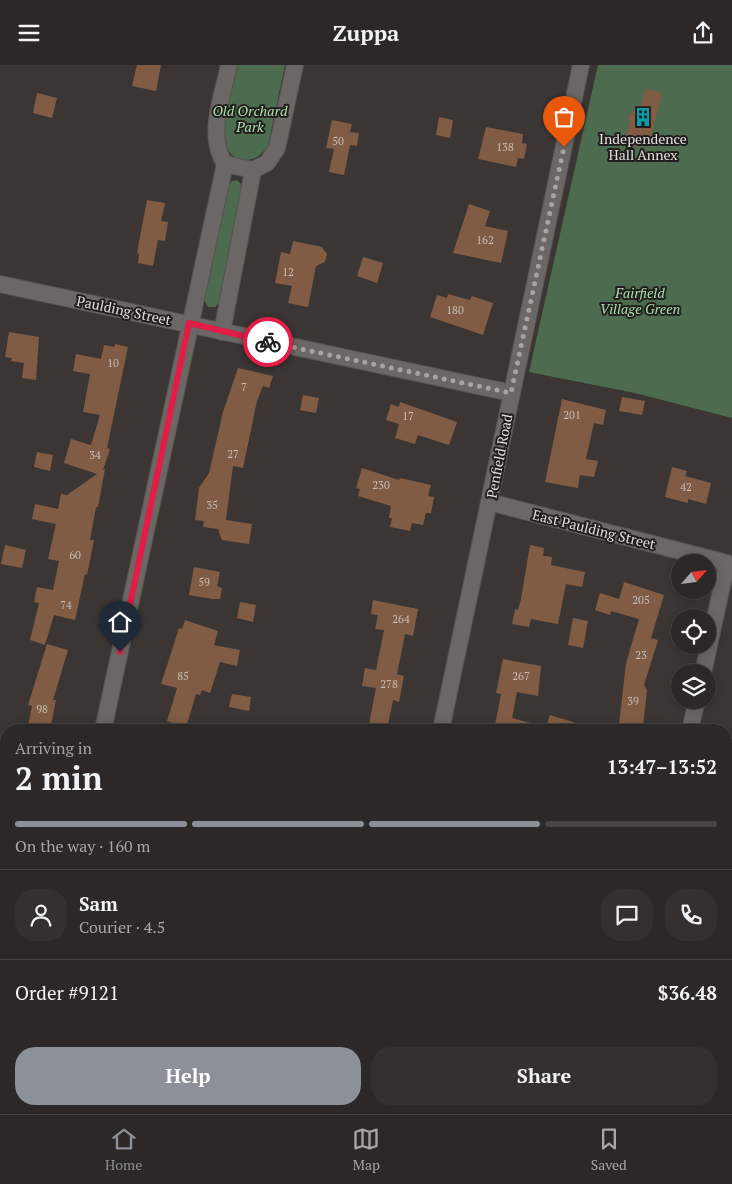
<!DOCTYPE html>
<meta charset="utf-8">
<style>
:root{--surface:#2c2827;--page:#34302f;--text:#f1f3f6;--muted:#a6a6a7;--line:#484444;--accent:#8c9099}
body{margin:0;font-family:"PT Serif",serif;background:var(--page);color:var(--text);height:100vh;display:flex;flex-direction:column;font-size:19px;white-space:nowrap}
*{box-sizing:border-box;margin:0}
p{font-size:16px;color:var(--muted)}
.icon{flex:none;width:28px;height:28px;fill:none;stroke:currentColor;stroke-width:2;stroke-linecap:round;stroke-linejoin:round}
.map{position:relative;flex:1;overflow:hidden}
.sheet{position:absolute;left:0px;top:659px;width:732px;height:391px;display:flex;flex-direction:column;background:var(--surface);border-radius:20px 20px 0 0;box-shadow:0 2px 12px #0003,0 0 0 1px var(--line)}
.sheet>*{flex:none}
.needle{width:32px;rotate:62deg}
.fabs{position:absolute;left:671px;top:489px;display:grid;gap:10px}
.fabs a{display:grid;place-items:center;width:45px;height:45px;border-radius:50%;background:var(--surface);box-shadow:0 2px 12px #0003,0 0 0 1px var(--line);font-size:25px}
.pin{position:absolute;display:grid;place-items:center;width:42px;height:42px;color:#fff;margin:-51px -21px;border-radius:50% 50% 50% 0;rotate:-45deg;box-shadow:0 0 5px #0007}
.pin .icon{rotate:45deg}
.courier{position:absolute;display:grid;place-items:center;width:50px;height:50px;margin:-25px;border:4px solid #e11d48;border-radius:50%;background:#fff;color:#222;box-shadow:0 1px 6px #0007}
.summary em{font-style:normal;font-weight:700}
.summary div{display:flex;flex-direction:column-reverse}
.summary{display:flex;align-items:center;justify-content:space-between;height:85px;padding:0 15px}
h1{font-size:32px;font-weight:700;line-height:38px}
.bar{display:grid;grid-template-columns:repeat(4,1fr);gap:8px 5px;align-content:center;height:60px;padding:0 15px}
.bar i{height:6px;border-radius:4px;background:var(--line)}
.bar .selected{background:var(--accent)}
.bar p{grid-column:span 4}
.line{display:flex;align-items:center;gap:12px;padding:0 15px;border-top:1px solid var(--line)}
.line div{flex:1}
.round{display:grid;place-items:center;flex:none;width:52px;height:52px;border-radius:20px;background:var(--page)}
.action{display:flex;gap:10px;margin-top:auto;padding:10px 15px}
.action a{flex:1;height:58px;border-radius:20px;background:var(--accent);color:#fff;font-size:20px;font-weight:700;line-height:58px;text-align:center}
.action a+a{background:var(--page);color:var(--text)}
header{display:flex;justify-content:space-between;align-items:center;height:65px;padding:0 15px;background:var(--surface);font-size:22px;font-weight:700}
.menu{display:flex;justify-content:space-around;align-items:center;height:70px;border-top:1px solid var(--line);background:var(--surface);font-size:14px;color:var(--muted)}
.menu a{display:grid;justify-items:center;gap:2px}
.menu .selected{color:var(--accent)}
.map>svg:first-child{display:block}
.green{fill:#4d6b4e}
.building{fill:#815c45}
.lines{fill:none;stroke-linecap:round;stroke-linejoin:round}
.minor-casing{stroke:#575351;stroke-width:18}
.minor{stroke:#6b6764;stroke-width:16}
.done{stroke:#a6a3a1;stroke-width:5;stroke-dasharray:0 9}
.route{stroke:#e11d48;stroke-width:6}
.labels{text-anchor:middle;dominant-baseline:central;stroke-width:4;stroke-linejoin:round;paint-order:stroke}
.number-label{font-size:11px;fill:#c8bdb6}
.park-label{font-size:14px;font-style:italic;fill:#abe0ac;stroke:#201e1d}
.poi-label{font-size:14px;fill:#e0dddc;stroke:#201e1d}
.street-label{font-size:14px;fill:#e0dddc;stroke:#201e1d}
</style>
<header><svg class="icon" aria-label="menu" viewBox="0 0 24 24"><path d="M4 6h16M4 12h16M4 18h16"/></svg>Zuppa<svg class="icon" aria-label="share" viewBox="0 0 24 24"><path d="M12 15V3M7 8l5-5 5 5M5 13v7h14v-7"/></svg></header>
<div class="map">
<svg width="732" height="1049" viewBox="0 0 732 1049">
<rect width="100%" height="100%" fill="#3b3634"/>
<g class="green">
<path d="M237 0H285L268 81C262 89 256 95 246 95 206 94 232 22 237 0Z"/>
<polygon points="598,0 732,0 732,353 635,328 529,307"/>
<polygon points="237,115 243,121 219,238 215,242 208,242 204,235 228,120 232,116"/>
<polygon points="726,896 732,898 732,1005 726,1003"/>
</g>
<g class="building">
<polygon points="137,0 161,0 156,26 132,21"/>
<polygon points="645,24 662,28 650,76 642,74 639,82 626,79 628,71 626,70 630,56 628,51 636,45 640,46"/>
<polygon points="37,28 57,33 52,53 33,48"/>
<polygon points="439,52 453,55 450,73 436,70"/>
<polygon points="332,55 352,59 350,67 359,68 357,81 350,80 344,110 329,107 334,84 326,83"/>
<polygon points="486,62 523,69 522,78 527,79 524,94 518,93 516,102 478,94"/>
<polygon points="147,135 165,138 161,156 168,157 165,176 158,175 153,201 138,198 139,189 137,188"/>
<polygon points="469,139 490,146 485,161 508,166 501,198 453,188"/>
<polygon points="293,176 322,182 327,189 325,197 316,201 308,242 288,238 292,221 275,218 281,187 290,189"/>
<polygon points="363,192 383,198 377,218 357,211"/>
<polygon points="448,229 470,235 472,231 493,238 483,270 430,252 437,230 447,233"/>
<polygon points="9,267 39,272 36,315 22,313 24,298 11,296 12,293 5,292"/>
<polygon points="115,279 128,282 107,383 110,384 103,405 105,404 98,442 96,442 90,475 94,475 87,510 85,509 75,555 54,550 45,580 30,575 39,538 34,537 37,522 53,525 59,496 48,494 56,459 32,454 35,439 58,444 61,429 67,430 97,409 64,398 71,374 91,380 100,350 83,347 90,309 73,306 76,289 101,294 104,280 114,282"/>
<polygon points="238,303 273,311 269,323 263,321 257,336 243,403 233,401 226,455 252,459 249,479 222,475 218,464 203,462 204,456 195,455 199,423 209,408 223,347"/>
<polygon points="303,330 319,333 316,348 300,345"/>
<polygon points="622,332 645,336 642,350 619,346"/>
<polygon points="562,334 606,345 603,360 594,358 586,394 598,396 594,412 580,410 578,423 545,417"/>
<polygon points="400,337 457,357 449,380 418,370 415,379 395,373 399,359 386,355 391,339 399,342"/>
<polygon points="37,387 53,390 50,406 34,402"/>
<polygon points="672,402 687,406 685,411 711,418 706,439 688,434 688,438 665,432"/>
<polygon points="362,403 399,415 400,413 431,420 428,431 434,432 431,448 426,448 423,460 412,458 410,466 390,462 392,453 389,453 391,441 358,431 360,424 356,423"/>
<polygon points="5,480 26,485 22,503 1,499"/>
<polygon points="530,480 544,483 543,491 552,492 551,500 585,507 582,522 566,519 558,559 531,554 529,562 512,559 515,544 518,545 521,534"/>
<polygon points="194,502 220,507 217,521 222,523 220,534 212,534 189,530"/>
<polygon points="624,517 664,530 651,573 658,575 644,620 647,625 643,662 619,660 626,598 639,554 611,546 610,550 595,545 600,528 619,534"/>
<polygon points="373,535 418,544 413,571 405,569 397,609 404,611 399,637 393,635 387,665 368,665 376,623 362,621 365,603 376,605 384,565 375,564 378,550 371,549"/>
<polygon points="240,537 256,540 253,557 237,553"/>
<polygon points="573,553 588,556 583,583 568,580"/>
<polygon points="185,555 218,566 214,580 240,585 237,601 220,597 210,628 202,625 200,630 196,629 186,662 167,656 177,623 161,619 179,563 182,564"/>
<polygon points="47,579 68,585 53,635 56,635 50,665 41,665 28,662 32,641 28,640"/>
<polygon points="503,594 541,601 538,631 517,627 512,653 538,660 537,665 494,665 501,629 496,628"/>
<polygon points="232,629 251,632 249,646 229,642"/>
<polygon points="550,650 589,662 588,665 545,665"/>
</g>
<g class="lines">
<g class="minor-casing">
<g id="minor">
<path d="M229 0C223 31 206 70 225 99L253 105 267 98 277 83 295 0"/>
<polyline points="0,219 511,328"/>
<polyline points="222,267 253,105"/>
<polyline points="489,437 727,498 703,608"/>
<polyline points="103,665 225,99"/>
<polyline points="441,665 581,0"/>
<polyline points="690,665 697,635"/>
<polyline points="651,1044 679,1049"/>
<polyline points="21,1049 22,1044"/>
<polyline points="358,1049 359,1044"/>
<polyline points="606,1049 607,1044"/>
</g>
</g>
<use href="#minor" class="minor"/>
</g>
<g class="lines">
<polyline class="done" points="268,277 511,328 564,82"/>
<polyline class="route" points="120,587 189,258 268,277"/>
</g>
<defs>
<g id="building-bare" transform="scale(1.5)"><path d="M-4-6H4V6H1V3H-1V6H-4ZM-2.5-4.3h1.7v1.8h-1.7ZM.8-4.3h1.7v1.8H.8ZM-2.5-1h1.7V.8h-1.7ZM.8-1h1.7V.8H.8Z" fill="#0f9aa8" stroke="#201e1d" stroke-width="2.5" paint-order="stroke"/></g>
</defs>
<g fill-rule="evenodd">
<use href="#building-bare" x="643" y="52"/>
</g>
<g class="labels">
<g class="number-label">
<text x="338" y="76">50</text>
<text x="505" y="82">138</text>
<text x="485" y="175">162</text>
<text x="288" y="207">12</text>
<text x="455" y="245">180</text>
<text x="113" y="298">10</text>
<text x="244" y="322">7</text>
<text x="572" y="350">201</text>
<text x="408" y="351">17</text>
<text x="233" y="389">27</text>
<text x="95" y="390">34</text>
<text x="381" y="420">230</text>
<text x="686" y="422">42</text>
<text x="212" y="440">35</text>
<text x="75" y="490">60</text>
<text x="204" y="517">59</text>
<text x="641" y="535">205</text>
<text x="66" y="540">74</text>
<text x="401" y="554">264</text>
<text x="641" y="590">23</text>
<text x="183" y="611">85</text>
<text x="521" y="611">267</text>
<text x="389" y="619">278</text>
<text x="633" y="636">39</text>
<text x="42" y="644">98</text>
</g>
<g class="park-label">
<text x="250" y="45">Old Orchard<tspan x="250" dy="16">Park</tspan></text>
<text x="640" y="227">Fairfield<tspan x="640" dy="16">Village Green</tspan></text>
</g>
<g class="poi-label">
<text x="643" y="73">Independence<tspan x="643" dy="16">Hall Annex</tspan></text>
</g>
<g class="street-label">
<text transform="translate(124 245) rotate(12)">Paulding Street</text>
<text transform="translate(499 391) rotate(-79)">Penfield Road</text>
<text transform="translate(594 464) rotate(14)">East Paulding Street</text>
</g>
</g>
</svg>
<div class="fabs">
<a><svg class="needle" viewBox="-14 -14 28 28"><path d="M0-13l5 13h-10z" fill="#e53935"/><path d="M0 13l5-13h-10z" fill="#a6a6a7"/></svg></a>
<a><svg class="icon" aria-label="locate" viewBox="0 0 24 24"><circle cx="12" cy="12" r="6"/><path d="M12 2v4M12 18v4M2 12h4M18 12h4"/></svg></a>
<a><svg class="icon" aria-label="layers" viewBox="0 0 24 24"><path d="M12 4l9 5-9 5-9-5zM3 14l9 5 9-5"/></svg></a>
</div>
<div class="pin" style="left:564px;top:82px;background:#ea580c"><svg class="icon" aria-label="bag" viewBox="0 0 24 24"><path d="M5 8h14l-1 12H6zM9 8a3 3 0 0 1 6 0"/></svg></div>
<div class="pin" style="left:120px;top:587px;background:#1f2937"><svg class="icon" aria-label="home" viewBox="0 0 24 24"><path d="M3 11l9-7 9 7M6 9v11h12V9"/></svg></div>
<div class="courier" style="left:268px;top:277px"><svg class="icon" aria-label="bike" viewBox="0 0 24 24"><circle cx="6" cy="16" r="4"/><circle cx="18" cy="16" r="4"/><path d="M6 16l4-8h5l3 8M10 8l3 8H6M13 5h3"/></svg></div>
<section class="sheet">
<div class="summary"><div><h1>2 min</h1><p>Arriving in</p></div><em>13:47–13:52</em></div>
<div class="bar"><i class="selected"></i><i class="selected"></i><i class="selected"></i><i></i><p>On the way · 160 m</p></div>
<div class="line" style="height:90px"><a class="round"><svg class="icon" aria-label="person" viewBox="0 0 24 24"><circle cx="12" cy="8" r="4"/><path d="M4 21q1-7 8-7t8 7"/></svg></a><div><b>Sam</b><p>Courier · 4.5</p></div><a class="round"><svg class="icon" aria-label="chat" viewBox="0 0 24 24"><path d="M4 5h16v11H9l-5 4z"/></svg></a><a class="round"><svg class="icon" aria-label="phone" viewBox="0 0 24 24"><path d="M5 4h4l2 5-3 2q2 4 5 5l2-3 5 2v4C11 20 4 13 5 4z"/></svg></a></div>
<div class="line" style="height:65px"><div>Order #9121</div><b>$36.48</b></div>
<div class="action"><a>Help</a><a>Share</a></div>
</section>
</div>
<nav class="menu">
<a class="selected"><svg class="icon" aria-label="home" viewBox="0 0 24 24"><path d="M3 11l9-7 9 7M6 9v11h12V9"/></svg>Home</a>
<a><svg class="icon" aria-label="map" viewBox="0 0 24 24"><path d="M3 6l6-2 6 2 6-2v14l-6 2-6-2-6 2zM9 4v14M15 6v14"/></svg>Map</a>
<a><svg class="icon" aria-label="saved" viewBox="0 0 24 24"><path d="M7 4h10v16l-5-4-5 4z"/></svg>Saved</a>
</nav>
